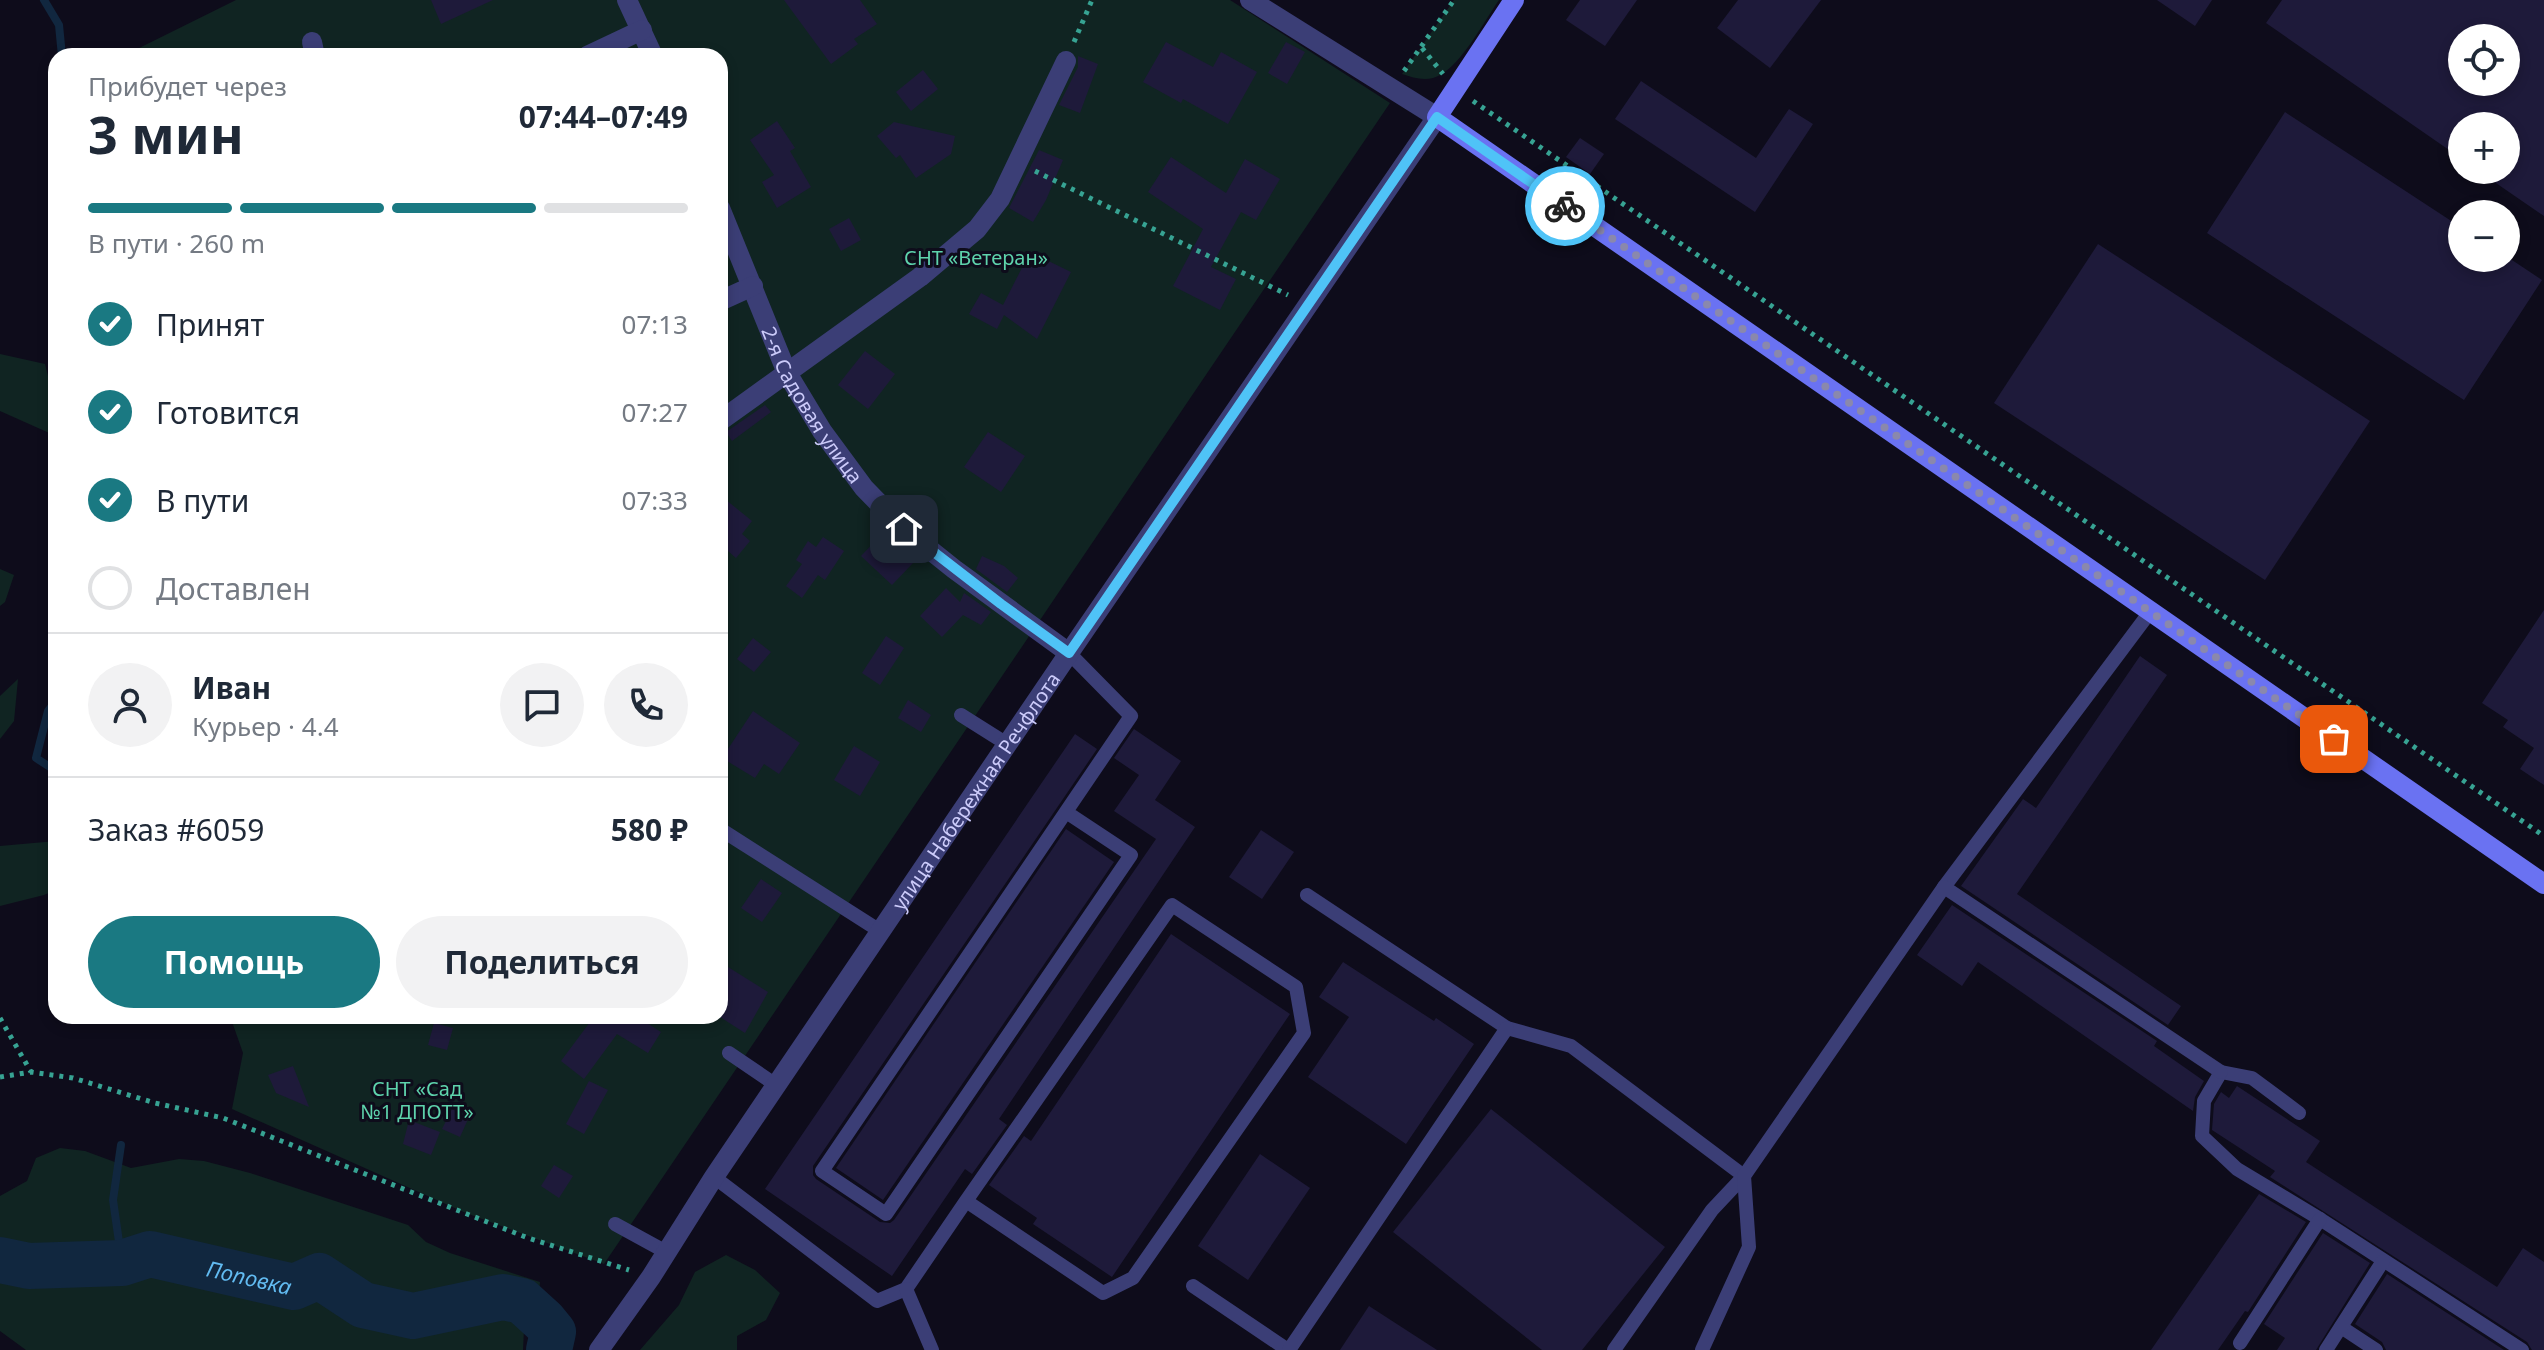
<!DOCTYPE html>
<html lang="ru">
<meta charset="utf-8">
<style>
:root{--surface:#fff;--page:#f2f2f3;--text:#1f2937;--muted:#747a83;--line:#e0e1e3;--accent:#1a7982}
body{margin:0;font-family:"Noto Sans",sans-serif;background:var(--page);color:var(--text);height:100vh;display:flex;flex-direction:column;font-size:30px;white-space:nowrap}
*{box-sizing:border-box;margin:0}
p{font-size:26px;color:var(--muted)}
.icon{flex:none;width:44px;height:44px;fill:none;stroke:currentColor;stroke-width:2;stroke-linecap:round;stroke-linejoin:round}
.map{position:relative;flex:1;overflow:hidden}
.side{position:absolute;left:48px;top:48px;width:680px;height:976px;display:flex;flex-direction:column;background:var(--surface);border-radius:24px;box-shadow:0 4px 12px #0003}
.side>*{flex:none}
.buttons{position:absolute;left:2448px;top:24px;display:grid;gap:16px}
.buttons a{display:grid;place-items:center;width:72px;height:72px;border-radius:50%;background:var(--surface);box-shadow:0 4px 12px #0003;font-size:40px}
.pin{position:absolute;display:grid;place-items:center;width:68px;height:68px;color:#fff;margin:-34px;border-radius:16px;box-shadow:0 4px 12px #0006}
.courier{position:absolute;display:grid;place-items:center;width:80px;height:80px;margin:-40px;border:6px solid #4fc3f7;border-radius:50%;background:#fff;color:#222;box-shadow:0 2px 10px #0007}
.headline em{font-style:normal;font-weight:700}
.headline div{display:flex;flex-direction:column-reverse}
.headline{display:flex;align-items:center;justify-content:space-between;height:136px;padding:0 40px}
h1{font-size:52px;font-weight:700;line-height:60px}
.bar{display:grid;grid-template-columns:repeat(4,1fr);gap:12px 8px;align-content:center;height:96px;padding:0 40px}
.bar i{height:10px;border-radius:6px;background:var(--line)}
.bar .on{background:var(--accent)}
.bar p{grid-column:span 4}
.line{display:flex;align-items:center;gap:20px;padding:0 40px;border-top:2px solid var(--line)}
.line div{flex:1}
.round{display:grid;place-items:center;flex:none;width:84px;height:84px;border-radius:42px;background:var(--page)}
ol{padding:0 40px;list-style:none}
li{display:flex;align-items:center;gap:24px;height:88px}
li p{margin-inline-start:auto}
li .icon{padding:8px;border-radius:50%;background:var(--accent);color:#fff;stroke-width:4}
li:last-child{color:var(--muted)}
li i{width:44px;height:44px;border:4px solid var(--line);border-radius:50%}
.button{display:flex;gap:16px;margin-top:auto;padding:16px 40px}
.button a{flex:1;height:92px;border-radius:48px;background:var(--accent);color:#fff;font-size:32px;font-weight:700;line-height:92px;text-align:center}
.button a+a{background:var(--page);color:var(--text)}
.map>svg:first-child{display:block}
.green{fill:#102422}
.lines{fill:none;stroke-linecap:round;stroke-linejoin:round}
.stream{stroke:#11273f;stroke-width:8}
.river{stroke:#11273f;stroke-width:46}
.building{fill:#1e1a3a;fill-rule:evenodd}
.path{stroke:#37a393;stroke-width:5;stroke-dasharray:4 6;stroke-linecap:butt}
.lane{stroke:#3b3e76;stroke-width:14}
.street{stroke:#3b3e76;stroke-width:20}
.secondary{stroke:#6a72f2;stroke-width:20}
.done{stroke:#8a88ac;stroke-width:8;stroke-dasharray:0 14.4}
.route{stroke:#4fc3f7;stroke-width:10}
.labels{text-anchor:middle;dominant-baseline:central;stroke-width:6;stroke-linejoin:round;paint-order:stroke}
.park-label{font-size:20px;fill:#5ed3ac;stroke:#0e0c1b}
.street-label{font-size:20px;fill:#cccbfa;stroke:#0e0c1b}
.water-label{font-size:22px;font-style:italic;fill:#62bbf1;stroke:#0e0c1b}
</style>
<div class="map">
<svg width="2544" height="1350" viewBox="0 0 2544 1350">
<rect width="100%" height="100%" fill="#0e0c1b"/>
<g class="green">
<polygon points="236,0 1230,0 1390,103 604,1264 466,1213 232,1109 243,1053 230,1016 720,1016 720,56 123,56"/>
<path d="M1454 0H1499C1484 21 1458 72 1433 78 1422 81 1412 77 1402 74Z"/>
<polygon points="0,354 45,364 56,409 56,436 0,411"/>
<polygon points="0,569 14,575 5,602 0,606"/>
<polygon points="18,679 14,721 0,739 0,696"/>
<polygon points="56,841 56,890 44,895 0,906 0,846"/>
<polygon points="60,1148 85,1151 131,1168 179,1159 204,1161 250,1173 408,1225 426,1242 450,1253 540,1282 538,1307 524,1329 523,1350 26,1350 0,1331 0,1196 27,1181 36,1158"/>
<polygon points="726,1255 755,1270 780,1293 766,1320 737,1336 737,1350 640,1350 679,1305 695,1272"/>
</g>
<g class="lines">
<g class="stream">
<polyline points="44,0 59,25 62,56"/>
<polyline points="56,701 48,711 36,758 56,771"/>
<polyline points="121,1145 113,1200 122,1263"/>
</g>
<path class="river" id="s1" d="M0 1260 29 1266 122 1263 150 1254 294 1287 319 1276 363 1305 413 1316 503 1297 522 1301 544 1321 553 1332 549 1350"/>
</g>
<g class="building">
<polygon points="431,0 493,0 441,24"/>
<polygon points="784,0 860,0 877,24 854,39 858,44 831,64"/>
<polygon points="1580,0 1637,0 1605,46 1566,20"/>
<polygon points="1738,0 1821,0 1770,68 1717,28"/>
<polygon points="2157,0 2212,0 2195,26"/>
<path d="M2282 0H2544V216L2477 170H2506V126H2462V159L2266 23ZM2462 38H2506V82H2462Z"/>
<polygon points="1166,42 1213,67 1221,52 1257,72 1228,124 1183,99 1181,103 1143,82"/>
<polygon points="1286,42 1305,52 1287,84 1268,73"/>
<polygon points="1078,56 1098,64 1080,113 1059,105 1078,67"/>
<polygon points="923,70 938,89 911,111 896,92"/>
<polygon points="1641,81 1756,158 1789,109 1813,124 1755,212 1615,119"/>
<polygon points="2285,112 2462,228 2462,258 2509,258 2542,280 2464,400 2207,233"/>
<polygon points="777,121 795,148 790,151 811,187 777,208 762,182 774,175 750,140"/>
<polygon points="894,122 955,136 951,154 916,178 900,155 896,158 877,136"/>
<polygon points="1580,138 1604,154 1590,174 1566,157"/>
<polygon points="1039,150 1063,160 1046,200 1033,222 1009,208"/>
<polygon points="1171,157 1226,193 1245,159 1280,179 1256,220 1241,212 1211,267 1236,279 1220,310 1173,286 1203,229 1148,192"/>
<polygon points="849,218 861,240 841,251 829,229"/>
<polygon points="2098,244 2370,421 2265,580 1994,403"/>
<polygon points="1030,252 1071,272 1037,339 1004,315 997,329 969,314 981,293 1003,305"/>
<polygon points="865,351 895,374 868,409 838,385"/>
<polygon points="765,405 771,412 732,441 726,432"/>
<polygon points="988,432 1025,456 1001,492 964,467"/>
<polygon points="720,495 752,521 742,534 750,541 736,558 728,551 720,562"/>
<polygon points="882,534 913,563 892,585 861,556"/>
<polygon points="823,537 844,551 825,580 818,575 802,598 786,586 802,564 796,560 808,541 816,547"/>
<polygon points="982,556 1004,566 1018,578 1007,592 976,569"/>
<polygon points="946,588 960,602 964,593 991,612 981,625 963,615 942,637 920,616"/>
<polygon points="2544,610 2544,785 2520,769 2534,748 2503,727 2508,720 2482,703"/>
<polygon points="886,636 904,648 880,685 862,673"/>
<polygon points="753,638 771,652 754,672 737,659"/>
<polygon points="2140,656 2167,675 2017,894 2181,1006 2168,1025 1961,886 2023,799 2036,808"/>
<polygon points="908,700 931,715 921,732 898,718"/>
<polygon points="753,711 800,743 779,774 764,764 755,778 722,758"/>
<polygon points="1134,729 1181,761 1155,800 1195,827 999,1119 1007,1125 972,1174 965,1169 892,1276 765,1189 1075,734 1097,749 813,1166 813,1175 816,1179 880,1222 890,1223 894,1220 1156,839 1114,811 1139,775 1114,758"/>
<polygon points="854,746 880,762 860,796 834,780"/>
<polygon points="1066,829 1114,862 883,1200 836,1168"/>
<polygon points="1261,830 1294,852 1262,899 1229,877"/>
<polygon points="761,879 782,893 762,922 741,908"/>
<polygon points="1952,905 2157,1041 2154,1046 2204,1081 2195,1097 2193,1111 1978,962 1962,986 1917,955"/>
<polygon points="1171,934 1290,1014 1112,1277 1033,1224 1037,1218 989,1185 1024,1136 1031,1141"/>
<polygon points="720,962 768,992 745,1033 720,1017"/>
<polygon points="1343,962 1434,1021 1436,1018 1474,1044 1406,1144 1308,1077 1349,1017 1319,997"/>
<polygon points="590,1016 636,1016 661,1032 648,1053 617,1034 584,1079 561,1061 593,1018"/>
<polygon points="434,1023 453,1028 447,1050 428,1045"/>
<polygon points="293,1066 309,1107 276,1093 268,1075"/>
<polygon points="589,1081 608,1090 584,1134 566,1124"/>
<polygon points="2237,1086 2320,1141 2306,1162 2497,1287 2523,1248 2544,1262 2544,1350 2532,1350 2527,1342 2270,1177 2275,1171 2212,1130 2214,1104 2221,1092 2229,1098"/>
<polygon points="452,1109 469,1117 460,1137 442,1129"/>
<polygon points="1491,1109 1665,1247 1582,1350 1542,1350 1393,1232"/>
<polygon points="409,1120 440,1132 431,1155 403,1144"/>
<polygon points="1260,1154 1310,1188 1248,1280 1198,1246"/>
<polygon points="554,1165 573,1176 559,1198 541,1186"/>
<polygon points="2259,1194 2306,1222 2248,1312 2245,1311 2218,1350 2151,1350"/>
<polygon points="2323,1233 2370,1263 2316,1350 2277,1350 2285,1338 2264,1324"/>
<polygon points="2387,1274 2504,1350 2386,1350 2382,1342 2355,1324"/>
<polygon points="1369,1306 1437,1350 1340,1350"/>
</g>
<g class="lines">
<g class="path">
<polyline points="1074,42 1092,0"/>
<polyline points="1422,48 1443,74"/>
<polyline points="1404,71 1454,0"/>
<polyline points="1473,101 2544,836"/>
<polyline points="1035,171 1288,295"/>
<polyline points="0,1018 31,1072"/>
<polyline points="0,1077 31,1072 73,1078 155,1103 223,1118 528,1238 629,1270"/>
</g>
<g class="lane">
<polyline points="961,715 1007,744"/>
<polyline points="1066,812 1131,855 886,1214 822,1171 1131,716 1069,653"/>
<polyline points="720,829 880,931"/>
<polyline points="1944,887 2150,612"/>
<polyline points="1307,895 1507,1028 1571,1046 1744,1176 1712,1210 1614,1350"/>
<polyline points="729,1053 776,1085"/>
<polyline points="2299,1113 2252,1078 2221,1072 2204,1101 2202,1136 2237,1169 2320,1219 2522,1350"/>
<polyline points="714,1177 877,1301 906,1289 966,1201 1103,1293 1133,1278 1304,1033 1296,987 1172,905 966,1201"/>
<polyline points="615,1224 668,1253"/>
<polyline points="1193,1286 1288,1350"/>
<polyline points="906,1289 932,1350"/>
<polyline points="2341,1327 2376,1350"/>
<polyline points="2240,1343 2320,1219"/>
<polyline points="1289,1350 1507,1028"/>
<polyline points="1702,1350 1749,1247 1744,1176 1944,887 2221,1072"/>
<polyline points="2326,1350 2383,1261"/>
</g>
<g class="street">
<polyline points="627,0 653,56"/>
<polyline points="312,42 315,56"/>
<polyline points="587,56 642,30"/>
<path id="s2" d="M720 208 787 373 822 431 864 488 904 529 954 569 1069 653"/>
<polyline points="720,301 753,286"/>
<polyline points="720,421 920,277 977,229 1000,199 1066,61"/>
<path id="s3" d="M599 1350 651 1277 714 1177 1069 653 1437 117 1250 0"/>
</g>
<polyline class="secondary" points="1514,0 1437,117 2544,884"/>
</g>
<g class="lines">
<polyline class="done" points="1565,206 2334,739"/>
<polyline class="route" points="904,529 1001,604 1069,653 1437,117 1565,206"/>
</g>
<g class="labels">
<g class="park-label">
<text x="976" y="257">СНТ «Ветеран»</text>
<text x="417" y="1088">СНТ «Сад<tspan x="417" dy="23">№1 ДПОТТ»</tspan></text>
</g>
<g class="street-label">
<text stroke="none"><textPath href="#s2" startOffset="218">2-я Садовая улица</textPath></text>
<text stroke="none"><textPath href="#s3" startOffset="674">улица Набережная Речфлота</textPath></text>
</g>
<g class="water-label">
<text stroke="none"><textPath href="#s1" startOffset="254">Поповка</textPath></text>
</g>
</g>
</svg>
<div class="buttons">
<a><svg class="icon" aria-label="locate" viewBox="0 0 24 24"><circle cx="12" cy="12" r="6"/><path d="M12 2v4M12 18v4M2 12h4M18 12h4"/></svg></a>
<a>+</a>
<a>−</a>
</div>
<div class="pin" style="left:2334px;top:739px;background:#ea580c"><svg class="icon" aria-label="bag" viewBox="0 0 24 24"><path d="M5 8h14l-1 12H6zM9 8a3 3 0 0 1 6 0"/></svg></div>
<div class="pin" style="left:904px;top:529px;background:#1f2937"><svg class="icon" aria-label="home" viewBox="0 0 24 24"><path d="M3 11l9-7 9 7M6 9v11h12V9"/></svg></div>
<div class="courier" style="left:1565px;top:206px"><svg class="icon" aria-label="bike" viewBox="0 0 24 24"><circle cx="6" cy="16" r="4"/><circle cx="18" cy="16" r="4"/><path d="M6 16l4-8h5l3 8M10 8l3 8H6M13 5h3"/></svg></div>
<section class="side">
<div class="headline"><div><h1>3 мин</h1><p>Прибудет через</p></div><em>07:44–07:49</em></div>
<div class="bar"><i class="on"></i><i class="on"></i><i class="on"></i><i></i><p>В пути · 260 m</p></div>
<ol>
<li><svg class="icon" aria-label="check" viewBox="0 0 24 24"><path d="M5 12l5 5 9-10"/></svg>Принят<p>07:13</p></li>
<li><svg class="icon" aria-label="check" viewBox="0 0 24 24"><path d="M5 12l5 5 9-10"/></svg>Готовится<p>07:27</p></li>
<li><svg class="icon" aria-label="check" viewBox="0 0 24 24"><path d="M5 12l5 5 9-10"/></svg>В пути<p>07:33</p></li>
<li><i></i>Доставлен</li>
</ol>
<div class="line" style="height:144px"><a class="round"><svg class="icon" aria-label="person" viewBox="0 0 24 24"><circle cx="12" cy="8" r="4"/><path d="M4 21q1-7 8-7t8 7"/></svg></a><div><b>Иван</b><p>Курьер · 4.4</p></div><a class="round"><svg class="icon" aria-label="chat" viewBox="0 0 24 24"><path d="M4 5h16v11H9l-5 4z"/></svg></a><a class="round"><svg class="icon" aria-label="phone" viewBox="0 0 24 24"><path d="M5 4h4l2 5-3 2q2 4 5 5l2-3 5 2v4C11 20 4 13 5 4z"/></svg></a></div>
<div class="line" style="height:104px"><div>Заказ #6059</div><b>580 ₽</b></div>
<div class="button"><a>Помощь</a><a>Поделиться</a></div>
</section>
</div>
